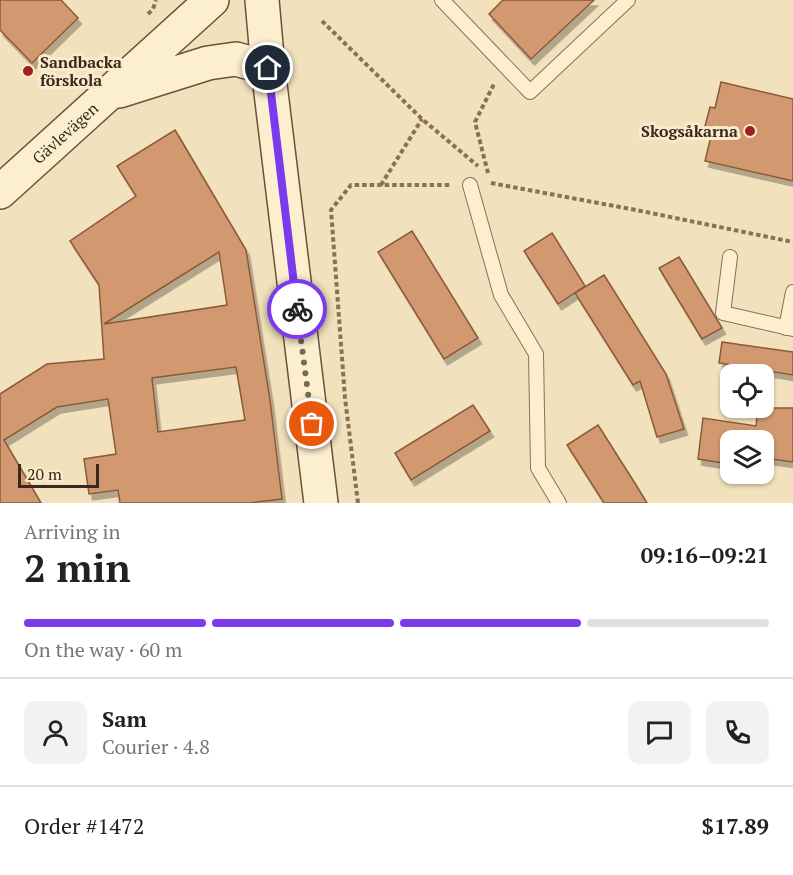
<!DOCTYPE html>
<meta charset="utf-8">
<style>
:root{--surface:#fff;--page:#f2f2f2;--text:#222;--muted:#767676;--line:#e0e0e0;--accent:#7c3aed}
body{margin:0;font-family:"PT Serif",serif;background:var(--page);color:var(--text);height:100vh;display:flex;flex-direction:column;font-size:22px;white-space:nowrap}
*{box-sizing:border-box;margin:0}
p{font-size:20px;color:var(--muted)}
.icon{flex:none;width:33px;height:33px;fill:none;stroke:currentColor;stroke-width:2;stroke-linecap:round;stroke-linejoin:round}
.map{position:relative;height:503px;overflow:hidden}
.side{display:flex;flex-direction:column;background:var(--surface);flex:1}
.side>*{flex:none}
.buttons{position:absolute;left:720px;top:364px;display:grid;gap:12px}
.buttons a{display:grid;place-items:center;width:54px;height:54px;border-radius:12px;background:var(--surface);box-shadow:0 2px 4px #0004;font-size:30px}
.scale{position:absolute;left:18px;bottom:15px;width:81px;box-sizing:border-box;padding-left:6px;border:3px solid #38291a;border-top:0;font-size:16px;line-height:21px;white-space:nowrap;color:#38291a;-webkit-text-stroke:4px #f8eccc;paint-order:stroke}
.pin{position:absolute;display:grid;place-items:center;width:51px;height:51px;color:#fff;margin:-26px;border:3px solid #fff;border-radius:50%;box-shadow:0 2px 6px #0007}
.courier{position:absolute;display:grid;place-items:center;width:60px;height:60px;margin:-30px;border:4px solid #7c3aed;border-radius:50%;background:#fff;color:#222;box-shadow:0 2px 8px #0007}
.headline em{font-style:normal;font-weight:800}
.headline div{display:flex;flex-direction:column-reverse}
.headline{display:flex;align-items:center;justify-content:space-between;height:102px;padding:0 24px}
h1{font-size:39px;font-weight:800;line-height:45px}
.bar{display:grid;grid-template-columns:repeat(4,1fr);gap:9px 6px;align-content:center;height:72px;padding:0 24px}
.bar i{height:8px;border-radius:4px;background:var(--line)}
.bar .on{background:var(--accent)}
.bar p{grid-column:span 4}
.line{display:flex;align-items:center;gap:15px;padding:0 24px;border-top:2px solid var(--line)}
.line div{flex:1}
.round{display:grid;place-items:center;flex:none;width:63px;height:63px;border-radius:12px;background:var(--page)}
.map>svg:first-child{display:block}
.building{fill:#d2996f;stroke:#8b5938;stroke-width:1.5;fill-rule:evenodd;filter:url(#shadow)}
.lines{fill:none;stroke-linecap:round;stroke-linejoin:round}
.service-casing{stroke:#8a7154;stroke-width:16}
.secondary-casing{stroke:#6c5238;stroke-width:36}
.path{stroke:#8a7154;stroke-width:4;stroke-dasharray:4.5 3;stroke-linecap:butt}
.service{stroke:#fbefd0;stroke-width:14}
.secondary{stroke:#fbefd0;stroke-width:33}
.done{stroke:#796953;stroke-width:6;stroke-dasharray:0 10.8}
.route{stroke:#7c3aed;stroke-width:8}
.poi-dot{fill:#9e2020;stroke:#f8eccc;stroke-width:2}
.labels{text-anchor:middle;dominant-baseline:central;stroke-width:6;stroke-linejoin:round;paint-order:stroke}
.poi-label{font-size:16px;font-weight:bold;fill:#38291a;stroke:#f8eccc;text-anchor:start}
.street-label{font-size:16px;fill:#38291a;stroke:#f8eccc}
</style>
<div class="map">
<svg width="793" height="503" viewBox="0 0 793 503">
<defs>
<filter id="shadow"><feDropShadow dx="3.5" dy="6" stdDeviation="0" flood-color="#0004"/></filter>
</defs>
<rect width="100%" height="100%" fill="#f1e1bc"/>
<g class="building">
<polygon points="0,0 61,0 78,18 32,63 0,30"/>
<polygon points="503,0 594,0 531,59 489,14"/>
<polygon points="721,82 793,99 793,181 705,161 712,132 704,130 710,107 715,108"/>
<path d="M175 130 246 250 270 400 282 499 249 503H120L118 490 89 494 84 459 116 454 108 399 57 407 4 440 41 503H0V394L47 364 104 359 99 285 70 241 136 196 117 166ZM219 252 227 305 104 324ZM236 367 245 420 158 432 152 378Z"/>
<polygon points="412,231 478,338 444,359 378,252"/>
<polygon points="552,233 585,286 558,304 524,251"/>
<polygon points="679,257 722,328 702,339 659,268"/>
<polygon points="604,275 666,374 684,429 657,437 640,381 633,385 575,293"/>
<polygon points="722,342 793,352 793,375 719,363"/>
<polygon points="473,405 490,431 411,480 395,453"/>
<polygon points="758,408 793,408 793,462 764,458 764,441 730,441 730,464 698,459 703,418 756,426"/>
<polygon points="598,425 636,485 647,503 604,503 567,445"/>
</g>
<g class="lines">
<g class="service-casing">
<g id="service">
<polyline points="442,0 530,92 628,0"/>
<polyline points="470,185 501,295 536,354 538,468 559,503"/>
<polyline points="730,257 723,313 793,329"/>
<polyline points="786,328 793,292"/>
</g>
</g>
<g class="secondary-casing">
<g id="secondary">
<polyline points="262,0 268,68 321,503"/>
<polyline points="119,91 208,63 236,59 268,68"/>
<path id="s1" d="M0 192 212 0"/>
</g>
</g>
<g class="path">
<polyline points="148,14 153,9 156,0"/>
<polyline points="322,21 422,119 478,166"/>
<polyline points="488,173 475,122 495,82"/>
<polyline points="491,183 636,210 793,242"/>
<polyline points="381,185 422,119"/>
<polyline points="358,503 345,398 331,210 351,185 451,185"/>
</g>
<use href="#service" class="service"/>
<use href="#secondary" class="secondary"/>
</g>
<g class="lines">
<polyline class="done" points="297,309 312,424"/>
<polyline class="route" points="268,68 297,309"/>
</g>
<g class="poi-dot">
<circle cx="28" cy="71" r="6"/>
<circle cx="750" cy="131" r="6"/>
</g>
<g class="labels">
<g class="poi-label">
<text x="40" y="62">Sandbacka<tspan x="40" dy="18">förskola</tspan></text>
<text x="738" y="131" text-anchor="end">Skogsåkarna</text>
</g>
<g class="street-label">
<text stroke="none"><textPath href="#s1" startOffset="88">Gävlevägen</textPath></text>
</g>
</g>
</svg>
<div class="buttons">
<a><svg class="icon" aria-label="locate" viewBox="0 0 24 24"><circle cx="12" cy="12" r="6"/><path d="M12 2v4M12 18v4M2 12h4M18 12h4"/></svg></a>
<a><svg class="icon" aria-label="layers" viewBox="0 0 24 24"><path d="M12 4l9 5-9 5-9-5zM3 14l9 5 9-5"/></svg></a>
</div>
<div class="scale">20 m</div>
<div class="pin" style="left:312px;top:424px;background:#ea580c"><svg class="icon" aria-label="bag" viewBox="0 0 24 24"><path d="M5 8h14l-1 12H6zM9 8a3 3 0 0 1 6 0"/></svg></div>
<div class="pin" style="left:268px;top:68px;background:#1f2937"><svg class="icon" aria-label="home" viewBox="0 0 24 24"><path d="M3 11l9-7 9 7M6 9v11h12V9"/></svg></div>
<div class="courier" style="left:297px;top:309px"><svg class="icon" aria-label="bike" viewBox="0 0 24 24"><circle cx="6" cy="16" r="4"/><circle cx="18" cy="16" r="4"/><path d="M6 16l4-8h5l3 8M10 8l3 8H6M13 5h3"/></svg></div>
</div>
<section class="side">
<div class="headline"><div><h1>2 min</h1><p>Arriving in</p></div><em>09:16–09:21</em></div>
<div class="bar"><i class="on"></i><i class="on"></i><i class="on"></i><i></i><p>On the way · 60 m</p></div>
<div class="line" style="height:108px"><a class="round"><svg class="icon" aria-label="person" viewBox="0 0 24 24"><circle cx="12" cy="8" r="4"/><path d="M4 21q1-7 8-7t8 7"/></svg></a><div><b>Sam</b><p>Courier · 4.8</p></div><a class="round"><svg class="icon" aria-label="chat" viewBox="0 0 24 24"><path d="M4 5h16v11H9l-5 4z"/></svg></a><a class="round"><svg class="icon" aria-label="phone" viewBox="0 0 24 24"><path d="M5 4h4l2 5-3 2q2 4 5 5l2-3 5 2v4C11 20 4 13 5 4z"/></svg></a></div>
<div class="line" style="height:78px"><div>Order #1472</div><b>$17.89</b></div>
</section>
